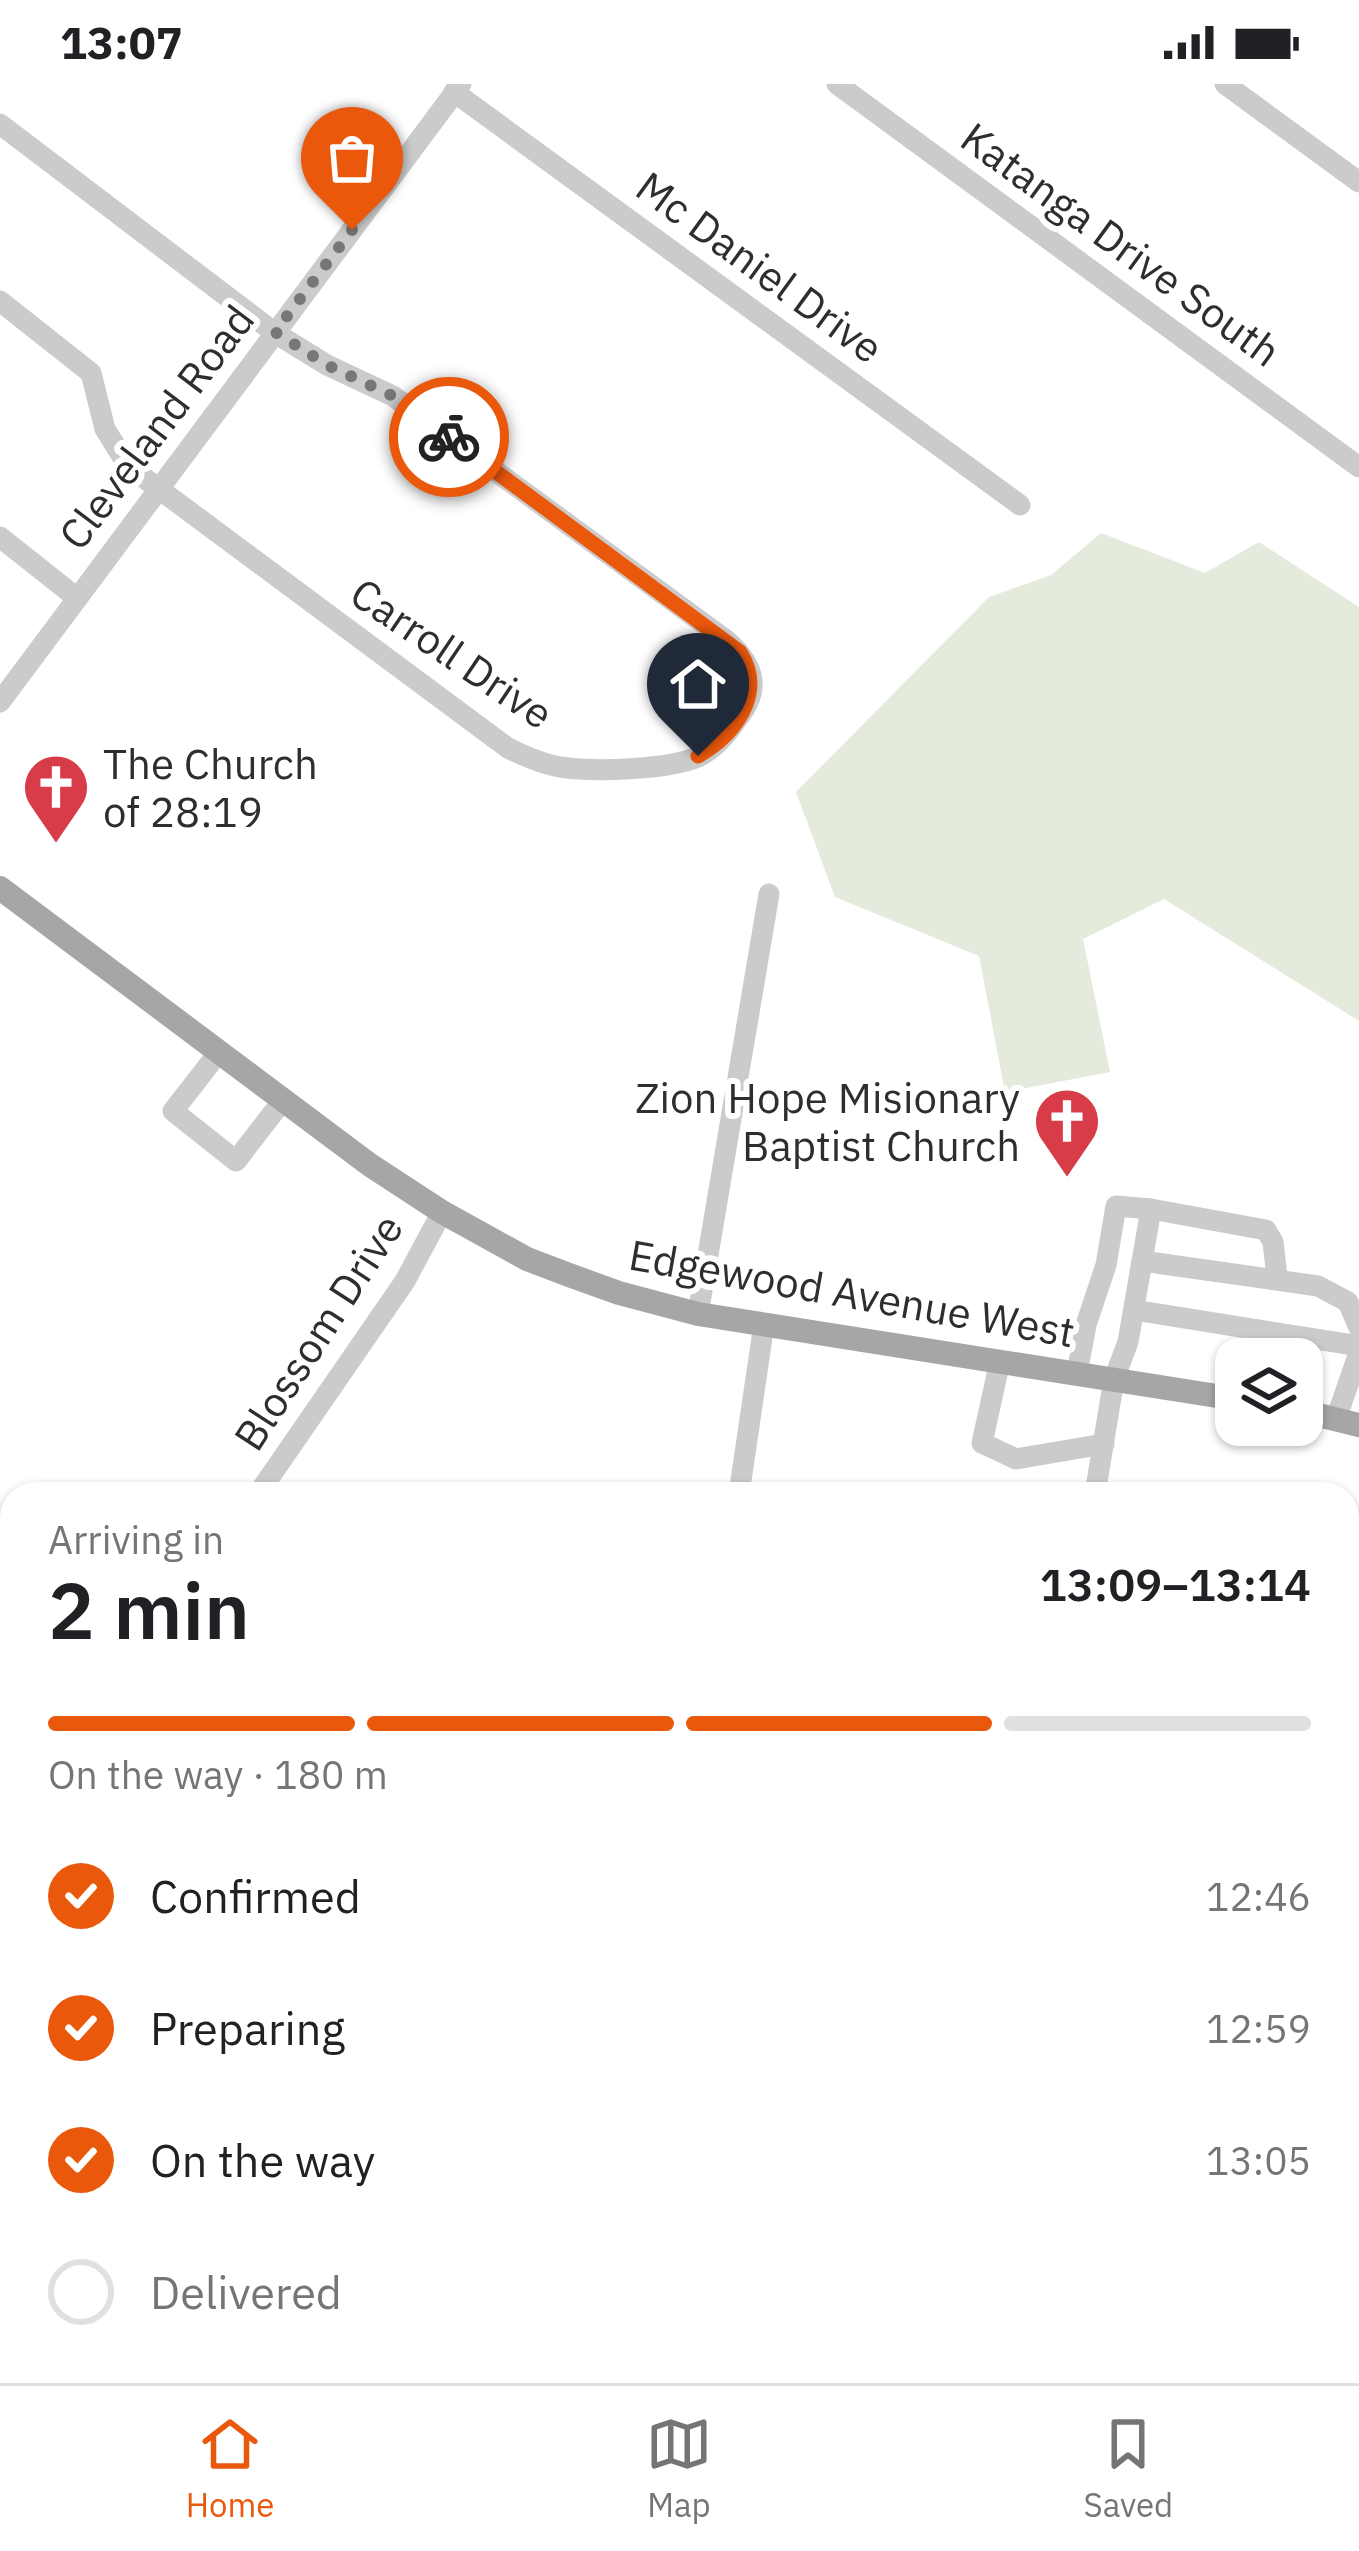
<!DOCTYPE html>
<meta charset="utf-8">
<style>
:root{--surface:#fff;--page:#f2f2f2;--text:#202124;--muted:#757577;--line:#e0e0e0;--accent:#ea580c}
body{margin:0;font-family:"IBM Plex Sans",sans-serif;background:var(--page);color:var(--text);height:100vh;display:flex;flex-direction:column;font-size:45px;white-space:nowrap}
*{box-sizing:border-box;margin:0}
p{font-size:39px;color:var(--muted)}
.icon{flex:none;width:66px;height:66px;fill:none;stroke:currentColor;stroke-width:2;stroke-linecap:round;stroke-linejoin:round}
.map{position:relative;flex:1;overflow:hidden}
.drawer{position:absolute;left:0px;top:1398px;width:1359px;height:903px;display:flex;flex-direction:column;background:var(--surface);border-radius:36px 36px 0 0;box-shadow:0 3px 9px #0004}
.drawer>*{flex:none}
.fabs{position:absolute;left:1215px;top:1254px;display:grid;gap:24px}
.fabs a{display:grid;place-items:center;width:108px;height:108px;border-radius:24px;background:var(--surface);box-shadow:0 3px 9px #0004;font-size:60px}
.pin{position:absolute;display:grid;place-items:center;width:102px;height:102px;color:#fff;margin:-123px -51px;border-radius:50% 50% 50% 0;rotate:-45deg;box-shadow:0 0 12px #0007}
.pin .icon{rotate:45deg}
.courier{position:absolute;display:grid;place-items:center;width:120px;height:120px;margin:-60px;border:9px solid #ea580c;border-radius:50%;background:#fff;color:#222;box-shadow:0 3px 15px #0007}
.summary em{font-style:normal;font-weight:600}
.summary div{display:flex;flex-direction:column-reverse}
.summary{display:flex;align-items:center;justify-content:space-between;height:204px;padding:0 48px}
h1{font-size:78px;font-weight:600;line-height:90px}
.bar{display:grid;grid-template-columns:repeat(4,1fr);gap:18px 12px;align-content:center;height:144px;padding:0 48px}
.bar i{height:15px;border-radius:9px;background:var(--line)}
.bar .current{background:var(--accent)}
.bar p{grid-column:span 4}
ol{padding:0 48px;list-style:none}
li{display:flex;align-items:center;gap:36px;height:132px}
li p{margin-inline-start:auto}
li .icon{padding:12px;border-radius:50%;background:var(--accent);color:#fff;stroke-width:4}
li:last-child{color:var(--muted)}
li i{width:66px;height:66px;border:6px solid var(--line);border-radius:50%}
.status{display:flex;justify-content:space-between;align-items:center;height:84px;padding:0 60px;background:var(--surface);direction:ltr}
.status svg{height:33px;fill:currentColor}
.dock{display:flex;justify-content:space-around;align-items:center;height:168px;border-top:3px solid var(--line);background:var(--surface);font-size:33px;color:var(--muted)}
.dock a{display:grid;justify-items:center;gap:6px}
.dock .current{color:var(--accent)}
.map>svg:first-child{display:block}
.green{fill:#e4eadc}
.water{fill:#cadde9}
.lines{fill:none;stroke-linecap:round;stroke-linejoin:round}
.minor{stroke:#cbcbcb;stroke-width:21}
.major{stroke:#a6a6a6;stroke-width:24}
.done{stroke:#777;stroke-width:12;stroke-dasharray:0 21.6}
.route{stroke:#ea580c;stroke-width:15}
.labels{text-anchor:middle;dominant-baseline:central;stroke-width:12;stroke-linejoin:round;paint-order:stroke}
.street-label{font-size:42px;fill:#2e2e2e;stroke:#fff}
.poi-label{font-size:42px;fill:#2e2e2e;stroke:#fff;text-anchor:start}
</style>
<div class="status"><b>13:07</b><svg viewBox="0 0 49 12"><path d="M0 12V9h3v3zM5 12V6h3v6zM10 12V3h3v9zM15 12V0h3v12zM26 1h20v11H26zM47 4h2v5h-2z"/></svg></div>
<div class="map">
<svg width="1359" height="2299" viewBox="0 0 1359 2299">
<rect width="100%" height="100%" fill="#fff"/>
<g class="green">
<polygon points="1101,449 1205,489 1259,458 1359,523 1359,937 1164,815 1083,855 1110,988 1005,1008 979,872 835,813 796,708 989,513 1051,491"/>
<polygon points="0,1919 12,1935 12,2119 0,2110"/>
<polygon points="241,2289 311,2289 320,2299 254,2299"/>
</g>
<polygon class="water" points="367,2289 425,2289 436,2299 355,2299"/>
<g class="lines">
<g class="minor">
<polyline points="837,0 1359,383"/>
<polyline points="1225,0 1359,98"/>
<polyline points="454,8 1020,421"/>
<path d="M0 40 275 249 327 281 393 312 726 556C749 576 762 599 743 627 730 645 719 663 698 673 667 686 593 688 560 683 542 680 524 672 508 664L128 382 105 345 91 289 0 217"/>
<polyline points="0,453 77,514"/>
<polyline points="0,618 461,0"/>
<polyline points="219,968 173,1027 236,1077 283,1016"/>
<polyline points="1142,1177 1318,1202 1348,1218 1359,1244"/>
<polyline points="1134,1226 1359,1262"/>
<polyline points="698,1230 769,810"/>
<polyline points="1000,1277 982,1359 1016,1375 1104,1360"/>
<polyline points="1077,1289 1086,1241 1106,1181 1116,1122 1151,1125"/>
<polyline points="1336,1335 1359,1269"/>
<polyline points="258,1410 405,1197 442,1128"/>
<polyline points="739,1410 764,1240"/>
<polyline points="1095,1410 1114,1295 1128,1258 1151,1125 1266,1146 1273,1158 1277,1193"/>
<polyline points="1347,1484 1359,1473"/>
<polyline points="0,1495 12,1470"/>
<polyline points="1347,1586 1359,1603"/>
<polyline points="1347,1686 1359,1679"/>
<polyline points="0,1720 12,1738"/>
<polyline points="1347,1851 1359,1845"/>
<polyline points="1347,2140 1359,2133"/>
<polyline points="489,2289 499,2299"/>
<polyline points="0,2293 8,2299"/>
<polyline points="650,2299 657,2289"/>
<polyline points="1059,2299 1077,2289"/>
</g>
<g class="major">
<polyline points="0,804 370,1081 442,1128 527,1175 569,1191 619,1209 698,1230 1236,1315"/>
<polyline points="1302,1327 1359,1341"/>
</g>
</g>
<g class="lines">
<polyline class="done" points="352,146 275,248 327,281 393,312 449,353"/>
<path class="route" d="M449 353 740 568C766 609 736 650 698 672"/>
</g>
<defs>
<g id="church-pin" transform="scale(3.45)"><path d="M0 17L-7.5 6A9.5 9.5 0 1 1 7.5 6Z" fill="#d83c49" stroke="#fff"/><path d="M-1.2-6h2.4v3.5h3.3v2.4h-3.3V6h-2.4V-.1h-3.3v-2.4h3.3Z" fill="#fff"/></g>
</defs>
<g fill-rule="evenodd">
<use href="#church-pin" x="56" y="703"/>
<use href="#church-pin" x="1067" y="1037"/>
</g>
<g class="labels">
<g class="street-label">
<text transform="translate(1121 160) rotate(36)">Katanga Drive South</text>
<text transform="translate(760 183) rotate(36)">Mc Daniel Drive</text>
<text transform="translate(156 343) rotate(-53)">Cleveland Road</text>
<text transform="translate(452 569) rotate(34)">Carroll Drive</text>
<text transform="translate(852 1209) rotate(10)">Edgewood Avenue West</text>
<text transform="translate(318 1248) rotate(-57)">Blossom Drive</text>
</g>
<g class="poi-label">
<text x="103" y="679">The Church<tspan x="103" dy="48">of 28:19</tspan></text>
<text x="1020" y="1013" text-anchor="end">Zion Hope Misionary<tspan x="1020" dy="48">Baptist Church</tspan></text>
</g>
</g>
</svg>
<div class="fabs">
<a><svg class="icon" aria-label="layers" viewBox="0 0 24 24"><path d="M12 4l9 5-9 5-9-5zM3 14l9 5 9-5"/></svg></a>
</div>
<div class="pin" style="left:352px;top:146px;background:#ea580c"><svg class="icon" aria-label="bag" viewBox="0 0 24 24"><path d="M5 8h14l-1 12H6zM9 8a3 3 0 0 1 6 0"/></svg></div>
<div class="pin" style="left:698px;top:672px;background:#1f2937"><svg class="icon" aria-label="home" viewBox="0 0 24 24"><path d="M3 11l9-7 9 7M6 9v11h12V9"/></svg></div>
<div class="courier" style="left:449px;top:353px"><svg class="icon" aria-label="bike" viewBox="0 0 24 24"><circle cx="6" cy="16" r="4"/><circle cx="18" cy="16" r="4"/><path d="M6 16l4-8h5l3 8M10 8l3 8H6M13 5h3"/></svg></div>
<section class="drawer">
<div class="summary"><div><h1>2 min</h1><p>Arriving in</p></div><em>13:09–13:14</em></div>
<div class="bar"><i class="current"></i><i class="current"></i><i class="current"></i><i></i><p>On the way · 180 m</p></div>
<ol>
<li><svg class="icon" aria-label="check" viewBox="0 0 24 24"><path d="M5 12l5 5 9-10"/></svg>Confirmed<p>12:46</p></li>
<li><svg class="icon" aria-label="check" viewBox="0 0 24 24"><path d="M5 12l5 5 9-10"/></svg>Preparing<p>12:59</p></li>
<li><svg class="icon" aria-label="check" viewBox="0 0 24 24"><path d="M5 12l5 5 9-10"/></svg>On the way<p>13:05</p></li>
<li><i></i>Delivered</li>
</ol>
</section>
</div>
<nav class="dock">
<a class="current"><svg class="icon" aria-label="home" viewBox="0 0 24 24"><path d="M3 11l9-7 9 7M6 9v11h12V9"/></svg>Home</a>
<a><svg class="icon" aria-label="map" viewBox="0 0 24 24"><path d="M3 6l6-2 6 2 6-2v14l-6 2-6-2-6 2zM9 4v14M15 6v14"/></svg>Map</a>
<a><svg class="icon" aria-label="saved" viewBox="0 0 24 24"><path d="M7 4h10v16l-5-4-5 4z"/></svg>Saved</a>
</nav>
